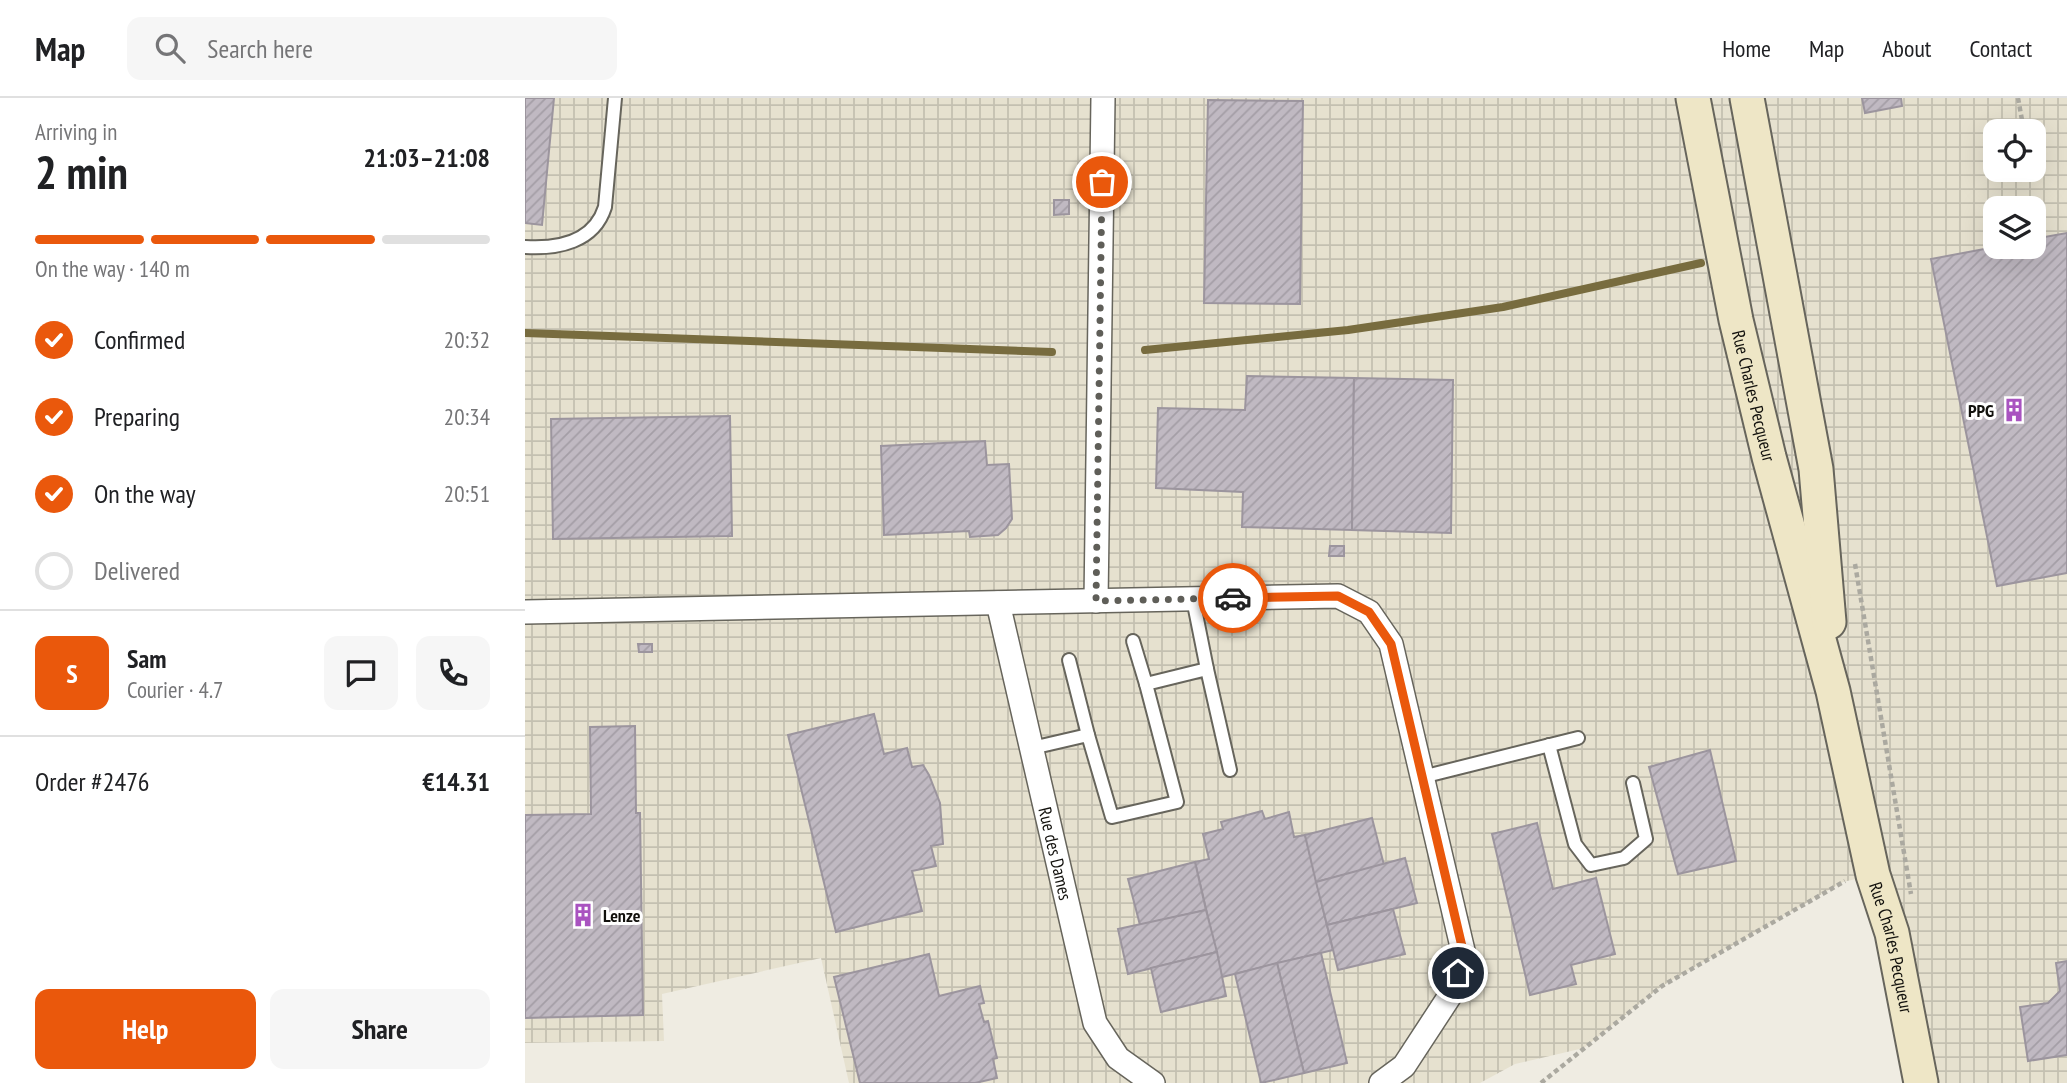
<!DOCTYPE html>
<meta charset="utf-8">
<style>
:root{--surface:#fff;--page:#f6f6f6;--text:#202124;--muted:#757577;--line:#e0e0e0;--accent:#ea580c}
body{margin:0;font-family:"PT Sans Narrow",sans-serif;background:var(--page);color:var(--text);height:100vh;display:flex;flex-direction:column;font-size:26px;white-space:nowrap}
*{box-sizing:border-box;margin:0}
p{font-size:23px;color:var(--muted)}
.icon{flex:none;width:38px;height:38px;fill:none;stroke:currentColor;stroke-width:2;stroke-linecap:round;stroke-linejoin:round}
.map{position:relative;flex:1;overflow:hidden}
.panel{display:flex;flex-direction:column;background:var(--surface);width:525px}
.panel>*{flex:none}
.buttons{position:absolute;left:1458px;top:21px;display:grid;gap:14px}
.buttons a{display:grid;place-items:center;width:63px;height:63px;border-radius:14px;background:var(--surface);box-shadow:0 7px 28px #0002;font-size:35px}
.pin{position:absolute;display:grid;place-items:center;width:60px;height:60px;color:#fff;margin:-30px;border:4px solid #fff;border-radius:50%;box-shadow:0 2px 7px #0007}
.courier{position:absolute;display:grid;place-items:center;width:70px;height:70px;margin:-35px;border:5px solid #ea580c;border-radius:50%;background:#fff;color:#222;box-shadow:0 2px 9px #0007}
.head em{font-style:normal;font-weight:700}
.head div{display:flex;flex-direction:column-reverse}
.head{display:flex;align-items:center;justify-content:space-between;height:119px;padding:0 35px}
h1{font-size:46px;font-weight:700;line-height:52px}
.bar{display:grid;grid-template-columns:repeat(4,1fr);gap:10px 7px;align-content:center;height:84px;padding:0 35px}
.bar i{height:9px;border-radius:5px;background:var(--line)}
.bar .selected{background:var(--accent)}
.bar p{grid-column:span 4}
.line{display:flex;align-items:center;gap:18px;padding:0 35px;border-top:2px solid var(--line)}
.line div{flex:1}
.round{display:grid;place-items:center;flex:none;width:74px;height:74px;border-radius:14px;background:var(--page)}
ol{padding:0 35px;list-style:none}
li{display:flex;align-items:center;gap:21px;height:77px}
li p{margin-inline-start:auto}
li .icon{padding:7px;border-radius:50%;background:var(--accent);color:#fff;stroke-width:4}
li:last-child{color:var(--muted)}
li i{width:38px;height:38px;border:4px solid var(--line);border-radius:50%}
.primary-button{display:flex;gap:14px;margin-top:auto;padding:14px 35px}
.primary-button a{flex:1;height:80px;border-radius:14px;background:var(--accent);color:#fff;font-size:28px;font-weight:700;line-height:80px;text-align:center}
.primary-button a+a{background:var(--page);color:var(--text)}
header{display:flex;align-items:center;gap:42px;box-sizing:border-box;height:98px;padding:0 35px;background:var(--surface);border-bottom:2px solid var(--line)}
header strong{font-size:33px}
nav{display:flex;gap:38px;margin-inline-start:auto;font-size:24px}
.search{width:490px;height:63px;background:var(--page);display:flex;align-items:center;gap:18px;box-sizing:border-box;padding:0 24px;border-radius:14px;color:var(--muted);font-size:26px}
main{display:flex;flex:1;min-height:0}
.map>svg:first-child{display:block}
.industrial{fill:url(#industrial-grid);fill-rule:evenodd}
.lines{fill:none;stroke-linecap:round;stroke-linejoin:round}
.stream{stroke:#786c3f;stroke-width:8}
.building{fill:url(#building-hatch);stroke:#9c959e;stroke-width:2}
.service-casing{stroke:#67655c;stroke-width:16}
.minor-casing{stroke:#67655c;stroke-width:26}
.secondary-casing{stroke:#67655c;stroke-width:37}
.path{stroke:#aba9a0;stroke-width:4.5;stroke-dasharray:5 3.5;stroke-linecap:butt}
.service{stroke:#fff;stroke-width:12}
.minor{stroke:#fff;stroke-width:23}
.secondary{stroke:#eee6c6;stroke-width:33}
.done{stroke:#5f5e58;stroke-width:7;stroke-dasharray:0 12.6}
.route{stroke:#ea580c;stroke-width:9}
.labels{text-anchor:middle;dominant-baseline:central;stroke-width:6;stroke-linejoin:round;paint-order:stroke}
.street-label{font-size:18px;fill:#12110d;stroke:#fff}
.poi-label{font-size:18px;font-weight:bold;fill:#12110d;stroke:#fff;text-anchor:end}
</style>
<header>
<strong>Map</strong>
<div class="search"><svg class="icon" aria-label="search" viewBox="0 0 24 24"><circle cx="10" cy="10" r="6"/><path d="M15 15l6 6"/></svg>Search here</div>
<nav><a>Home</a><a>Map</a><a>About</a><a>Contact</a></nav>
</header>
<main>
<section class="panel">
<div class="head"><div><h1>2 min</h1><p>Arriving in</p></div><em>21:03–21:08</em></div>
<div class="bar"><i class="selected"></i><i class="selected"></i><i class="selected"></i><i></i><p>On the way · 140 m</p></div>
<ol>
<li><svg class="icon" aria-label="check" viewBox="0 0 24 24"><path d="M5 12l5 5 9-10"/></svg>Confirmed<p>20:32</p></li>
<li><svg class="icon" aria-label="check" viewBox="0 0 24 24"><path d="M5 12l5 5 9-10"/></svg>Preparing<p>20:34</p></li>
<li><svg class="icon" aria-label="check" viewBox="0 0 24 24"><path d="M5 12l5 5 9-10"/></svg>On the way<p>20:51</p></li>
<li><i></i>Delivered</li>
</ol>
<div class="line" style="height:126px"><b class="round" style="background:var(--accent);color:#fff">S</b><div><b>Sam</b><p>Courier · 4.7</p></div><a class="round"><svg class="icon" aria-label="chat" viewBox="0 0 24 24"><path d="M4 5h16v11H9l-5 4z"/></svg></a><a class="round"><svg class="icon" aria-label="phone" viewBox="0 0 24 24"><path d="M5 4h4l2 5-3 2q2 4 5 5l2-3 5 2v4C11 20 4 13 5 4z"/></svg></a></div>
<div class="line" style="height:91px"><div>Order #2476</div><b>€14.31</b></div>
<div class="primary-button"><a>Help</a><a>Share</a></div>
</section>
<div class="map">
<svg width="1542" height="985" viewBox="0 0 1542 985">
<defs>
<pattern id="industrial-grid" width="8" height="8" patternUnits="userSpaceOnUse" patternTransform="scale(1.75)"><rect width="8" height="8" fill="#e6e1cf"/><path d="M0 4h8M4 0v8" fill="none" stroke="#c4c0b1"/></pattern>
<pattern id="building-hatch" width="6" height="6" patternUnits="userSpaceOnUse" patternTransform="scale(1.75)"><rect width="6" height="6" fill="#c0b9c2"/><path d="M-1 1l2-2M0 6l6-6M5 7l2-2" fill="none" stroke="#a49ea6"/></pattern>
</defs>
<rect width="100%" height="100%" fill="#efece2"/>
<path class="industrial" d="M0 0H1542V985H1396L1348 777 1318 784 1137 888 1059 950 990 966 955 985H324L296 860 137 896 139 943 0 945ZM1470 33H1508V72H1470ZM1470 110H1508V149H1470Z"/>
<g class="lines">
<g class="stream">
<polyline points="0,235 527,254"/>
<polyline points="620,252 823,232 978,209 1176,165"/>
</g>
</g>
<g class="building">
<polygon points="0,0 29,0 17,127 0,125"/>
<polygon points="1337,0 1376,0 1377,8 1340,15"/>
<polygon points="683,2 778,3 775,206 679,205"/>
<polygon points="529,102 544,102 544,116 529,117"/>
<polygon points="1542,135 1542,475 1472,488 1406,161 1470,149 1508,149 1508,141"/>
<polygon points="722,278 829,280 827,432 717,429 718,394 631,390 633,310 720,312"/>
<polygon points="829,280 928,282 926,435 827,432"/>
<polygon points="205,318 207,438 28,441 26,321"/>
<polygon points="460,343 462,367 484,366 487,421 481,430 473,437 445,439 444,433 359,437 356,348"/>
<polygon points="805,448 819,448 819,458 804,458"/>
<polygon points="113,546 127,546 127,554 114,554"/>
<polygon points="349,616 359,656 382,650 387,669 398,667 404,677 415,705 418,746 406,748 411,768 387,773 397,813 311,834 263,637"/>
<polygon points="110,628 111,715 115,715 118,917 0,920 0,717 66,716 65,629"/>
<polygon points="1185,652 1211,763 1153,776 1124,669"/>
<polygon points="737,713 740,721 764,714 769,739 780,737 808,852 697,879 670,764 684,761 678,736 698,731 696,724"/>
<polygon points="847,720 859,767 791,784 780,737"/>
<polygon points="1012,725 1028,791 1071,780 1090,856 1046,867 1051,886 1005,897 967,736"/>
<polygon points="880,760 892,805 802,827 791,784"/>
<polygon points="670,764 681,812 615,827 603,781"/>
<polygon points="868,811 880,856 813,872 802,827"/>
<polygon points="681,812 692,854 603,876 593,831"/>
<polygon points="692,854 701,898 636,914 626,870"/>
<polygon points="796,855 822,965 779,975 752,865"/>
<polygon points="404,856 414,898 455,888 459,905 454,906 459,924 463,923 472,960 468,961 472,980 450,985 335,985 309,879"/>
<polygon points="1542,863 1542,957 1503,963 1495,909 1523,905 1535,893 1531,865"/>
<polygon points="752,865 779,975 736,985 710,876"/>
</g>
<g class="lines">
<g class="service-casing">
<g id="service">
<path d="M0 149C33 151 69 144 80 109L90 0"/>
<polyline points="608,543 621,586"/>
<polyline points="544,562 563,637"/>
<polyline points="682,571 705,672"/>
<polyline points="1024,647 1050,746 1066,767 1099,760 1121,741 1108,685"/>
<polyline points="507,650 563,637 587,719 652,704 621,586 682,571 668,501"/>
<polyline points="897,679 1053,640"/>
</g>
</g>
<g class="minor-casing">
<g id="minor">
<polyline points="571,503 578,0"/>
<path id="s1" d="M473 505 570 925 593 960 628 985"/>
<polyline points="0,514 813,498 844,514 866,546 939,857 928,893 879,968 856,985"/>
</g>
</g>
<g class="secondary-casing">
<g id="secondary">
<path id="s2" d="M1168 0 1211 222 1244 359 1308 593 1348 777 1367 835 1396 985"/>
<polyline points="1222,0 1291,371 1304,524"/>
</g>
</g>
<g class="path">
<polyline points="1493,0 1499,33"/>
<polyline points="1330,466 1386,796"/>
<polyline points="1016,985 1137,888 1320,783"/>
</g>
<use href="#service" class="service"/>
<use href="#minor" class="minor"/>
<use href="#secondary" class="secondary"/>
</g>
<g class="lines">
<polyline class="done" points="577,84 571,503 708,500"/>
<polyline class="route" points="708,500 813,498 844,514 866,546 939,857 933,875"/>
</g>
<defs>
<g id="building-bare" transform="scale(1.89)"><path d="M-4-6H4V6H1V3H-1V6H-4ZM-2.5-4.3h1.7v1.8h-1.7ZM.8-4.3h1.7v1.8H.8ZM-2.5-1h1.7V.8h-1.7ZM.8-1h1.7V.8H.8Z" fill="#a953c0" stroke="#fff" stroke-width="2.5" paint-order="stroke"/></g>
</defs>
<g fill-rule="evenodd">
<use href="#building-bare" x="1489" y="312"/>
<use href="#building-bare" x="58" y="817"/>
</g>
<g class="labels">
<g class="street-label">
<text stroke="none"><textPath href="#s2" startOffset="304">Rue Charles Pecqueur</textPath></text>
<text stroke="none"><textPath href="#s1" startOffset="257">Rue des Dames</textPath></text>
<text stroke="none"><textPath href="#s2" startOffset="873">Rue Charles Pecqueur</textPath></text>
</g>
<g class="poi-label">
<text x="1469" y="312">PPG</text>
<text x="78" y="817" text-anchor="start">Lenze</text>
</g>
</g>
</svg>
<div class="buttons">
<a><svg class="icon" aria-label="locate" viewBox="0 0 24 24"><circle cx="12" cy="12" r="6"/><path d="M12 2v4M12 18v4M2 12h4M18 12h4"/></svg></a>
<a><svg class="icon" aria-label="layers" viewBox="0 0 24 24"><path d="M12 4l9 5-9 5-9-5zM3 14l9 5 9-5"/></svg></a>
</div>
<div class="pin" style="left:577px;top:84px;background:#ea580c"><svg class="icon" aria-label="bag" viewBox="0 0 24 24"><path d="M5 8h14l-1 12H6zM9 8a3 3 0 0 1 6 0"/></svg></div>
<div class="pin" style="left:933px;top:875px;background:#1f2937"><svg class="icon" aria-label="home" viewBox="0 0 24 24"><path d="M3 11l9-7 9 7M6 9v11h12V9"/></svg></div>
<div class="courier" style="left:708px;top:500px"><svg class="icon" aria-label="car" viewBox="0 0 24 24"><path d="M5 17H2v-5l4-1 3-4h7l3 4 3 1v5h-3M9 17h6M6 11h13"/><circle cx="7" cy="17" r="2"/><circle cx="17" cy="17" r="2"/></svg></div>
</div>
</main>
